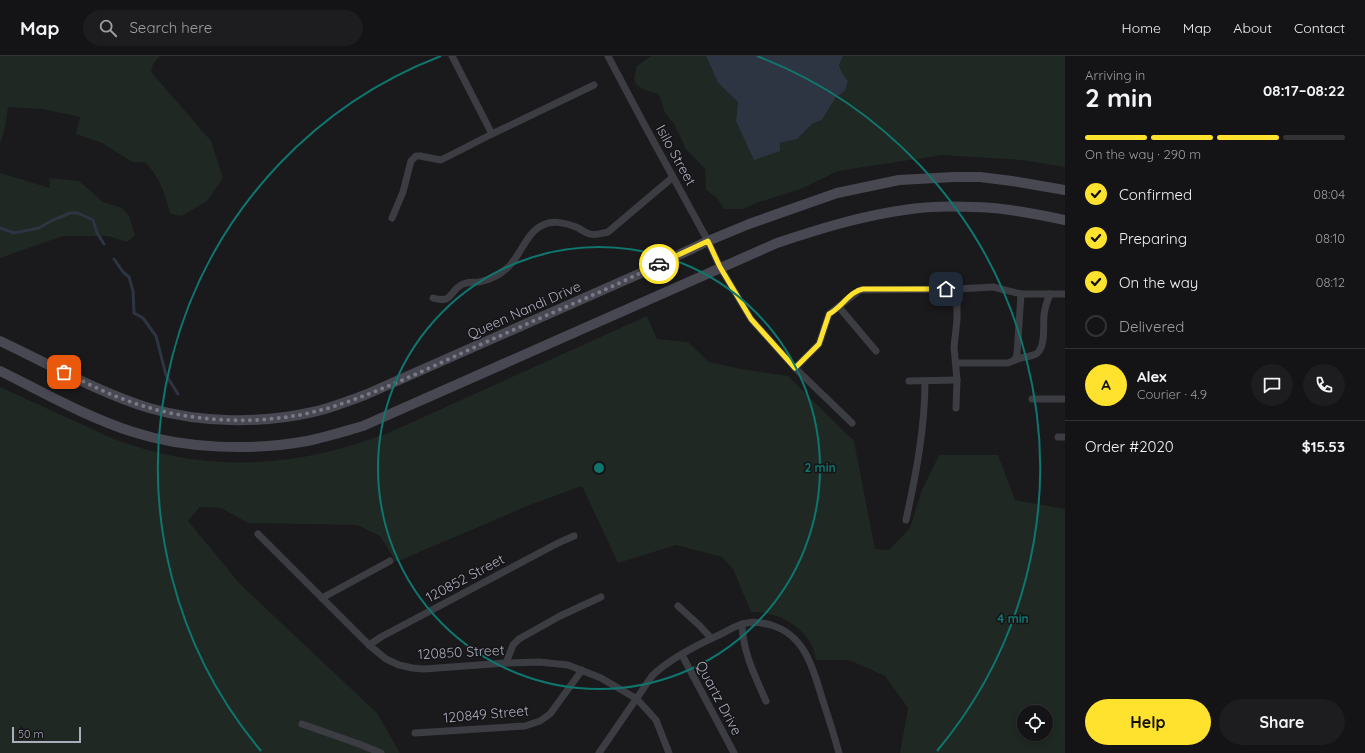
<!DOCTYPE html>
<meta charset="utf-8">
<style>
:root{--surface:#141315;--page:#1d1c1e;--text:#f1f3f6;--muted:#9d9ea0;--line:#333234;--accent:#ffe22e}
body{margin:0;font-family:Quicksand,sans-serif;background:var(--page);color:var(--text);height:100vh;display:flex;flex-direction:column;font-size:15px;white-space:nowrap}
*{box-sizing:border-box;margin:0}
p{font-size:13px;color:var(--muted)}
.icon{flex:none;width:22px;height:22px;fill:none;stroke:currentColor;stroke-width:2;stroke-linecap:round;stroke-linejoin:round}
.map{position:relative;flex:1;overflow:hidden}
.details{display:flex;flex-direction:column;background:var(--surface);width:300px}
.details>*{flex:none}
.tools{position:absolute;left:1017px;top:649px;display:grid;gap:8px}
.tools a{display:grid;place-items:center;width:36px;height:36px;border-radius:50%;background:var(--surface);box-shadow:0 2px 6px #0003,0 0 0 1px var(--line);font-size:20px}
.scale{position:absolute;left:12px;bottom:10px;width:69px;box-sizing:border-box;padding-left:4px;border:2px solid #abadbd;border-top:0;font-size:11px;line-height:14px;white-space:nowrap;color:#abadbd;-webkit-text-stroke:3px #151417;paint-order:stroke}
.pin{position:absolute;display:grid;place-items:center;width:34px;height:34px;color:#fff;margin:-17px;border-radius:8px;box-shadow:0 2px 6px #0006}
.courier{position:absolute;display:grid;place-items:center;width:40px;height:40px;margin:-20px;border:3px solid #ffe22e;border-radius:50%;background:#fff;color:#222;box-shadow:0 1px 5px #0007}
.overview em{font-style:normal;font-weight:800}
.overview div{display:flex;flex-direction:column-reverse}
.overview{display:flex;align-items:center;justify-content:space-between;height:68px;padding:0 20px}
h1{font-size:26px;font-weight:800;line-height:30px}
.bar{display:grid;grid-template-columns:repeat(4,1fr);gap:6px 4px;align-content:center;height:48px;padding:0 20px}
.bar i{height:5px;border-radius:3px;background:var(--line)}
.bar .selected{background:var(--accent)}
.bar p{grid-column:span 4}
.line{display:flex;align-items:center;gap:10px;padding:0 20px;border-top:1px solid var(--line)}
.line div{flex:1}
.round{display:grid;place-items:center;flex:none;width:42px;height:42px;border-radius:21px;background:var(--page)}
ol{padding:0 20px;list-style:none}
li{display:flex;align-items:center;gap:12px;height:44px}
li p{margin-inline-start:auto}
li .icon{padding:4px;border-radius:50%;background:var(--accent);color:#111;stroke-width:4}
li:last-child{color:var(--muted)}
li i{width:22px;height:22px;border:2px solid var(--line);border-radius:50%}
.action{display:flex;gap:8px;margin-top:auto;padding:8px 20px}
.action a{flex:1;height:46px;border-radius:24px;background:var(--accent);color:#111;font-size:16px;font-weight:800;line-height:46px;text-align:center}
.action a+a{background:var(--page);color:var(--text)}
header{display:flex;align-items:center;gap:24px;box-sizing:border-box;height:56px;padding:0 20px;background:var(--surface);border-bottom:1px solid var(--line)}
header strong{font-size:19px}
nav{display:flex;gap:22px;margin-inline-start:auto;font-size:14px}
.search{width:280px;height:36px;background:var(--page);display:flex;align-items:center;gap:10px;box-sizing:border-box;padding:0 14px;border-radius:22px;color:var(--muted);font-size:15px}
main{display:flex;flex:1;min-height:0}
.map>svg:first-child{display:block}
.green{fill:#1f2822;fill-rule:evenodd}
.water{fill:#2e3542}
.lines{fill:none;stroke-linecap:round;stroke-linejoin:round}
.stream{stroke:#2e3542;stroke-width:3}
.minor{stroke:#3c3c43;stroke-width:7}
.secondary{stroke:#484852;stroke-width:10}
.done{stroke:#787985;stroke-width:4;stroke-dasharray:0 7.2}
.route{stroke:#ffe22e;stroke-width:5}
.ring{fill:none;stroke:#0f766e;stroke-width:2}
.labels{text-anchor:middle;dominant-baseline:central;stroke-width:3;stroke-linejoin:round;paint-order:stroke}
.street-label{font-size:14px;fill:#abadbd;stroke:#151417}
.centre{fill:#0f766e;stroke:#151417;stroke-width:2}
.ring-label{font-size:12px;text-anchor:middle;font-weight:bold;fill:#0f766e;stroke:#151417;stroke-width:3;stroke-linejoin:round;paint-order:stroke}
</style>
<header>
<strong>Map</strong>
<div class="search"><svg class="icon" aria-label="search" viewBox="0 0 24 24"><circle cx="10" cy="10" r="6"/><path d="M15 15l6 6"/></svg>Search here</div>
<nav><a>Home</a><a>Map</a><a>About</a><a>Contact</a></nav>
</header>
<main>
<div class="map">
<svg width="1065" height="697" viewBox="0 0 1065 697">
<rect width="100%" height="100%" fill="#1a191c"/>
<g class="green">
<path d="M0 0H160L153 8 151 16 211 85 223 122 207 145 182 160 170 158C166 139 159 120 145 106L134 107 102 87 76 78 80 61 42 53 8 51 5 72 0 88Z"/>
<path d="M651 0H706L718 27 738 46 736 65 780 87 797 83 812 68 822 64 836 41 845 35 848 25 842 17 839 9 843 0H1065V111L1022 104 942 99 838 115 801 133 756 147 744 153H724L717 142 706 134 705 113 686 93 674 68 665 57 659 38C652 36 635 33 634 23 634 19 636 14 637 10Z"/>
<polygon points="0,117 50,132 49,122 79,125 103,146 122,152 129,160 135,179 127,186 108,180 63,180 0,202"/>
<path d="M647 260 657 283 688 286 709 306 741 313 788 320 854 385 875 493 889 494 910 472 922 434 939 399H998L1015 444 1065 453V697H900L908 652 885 620 849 604H816C815 600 814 596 813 592 803 569 775 555 751 556L733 513 722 501 676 489 618 507 582 430 532 448 396 506 380 480 357 469 248 467 221 452 200 451 188 465 241 529 377 657 400 697H0V331L114 383C207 418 296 412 388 377ZM1024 656H1046V678H1024Z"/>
</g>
<polygon class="water" points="706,0 843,0 839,9 842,17 848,25 845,35 836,41 822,64 812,68 797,83 780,87 780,95 754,104 736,65 738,46 718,27"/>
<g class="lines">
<g class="stream">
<polyline points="0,172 14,177 39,172 51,165 70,157 78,157 93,164 97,177 104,188"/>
<polyline points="114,203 123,216 129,221 133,235 134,257 143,262 156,280 166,319 178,338"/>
</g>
<g class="minor">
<polyline points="452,0 492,78"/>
<polyline points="608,0 644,68 708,185 720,211 751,263 795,312 852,367"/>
<polyline points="392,162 403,136 411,105 416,100 420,100 441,104 492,78 594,29"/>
<path d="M433 242C452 248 449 236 461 229 466 226 473 226 479 226 489 224 498 220 506 213 521 201 525 177 543 169 553 164 567 167 576 171 581 173 585 177 590 178 596 180 602 177 608 176L673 121"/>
<polyline points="839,251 876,295"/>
<path d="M1015 304C1021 301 1030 301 1036 298 1046 292 1043 269 1044 259 1045 251 1047 245 1050 238"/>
<polyline points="956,307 1008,307 1015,304 1017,298 1021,238"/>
<polyline points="795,312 819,288 829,258 860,234 957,233 993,231 1021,238 1065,238"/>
<polyline points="909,325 957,324"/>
<polyline points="1032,343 1065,343"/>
<polyline points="956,352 957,324 954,291 957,264 957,233"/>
<polyline points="1058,381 1065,381"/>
<path d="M906 464C916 418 925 372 925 325"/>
<polyline points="258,478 369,589 386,603 399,609 412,612 424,613 506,607 539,606 568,609 601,622 637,643 656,664 669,697"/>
<polyline points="322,542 390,505"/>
<polyline points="678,550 700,570 711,582"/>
<path d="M742 568C743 597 755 620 766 645"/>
<polyline points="369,589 381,581 558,487 574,480"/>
<polyline points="682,599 734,697"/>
<polyline points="506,607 513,589 519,583 560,560 601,541"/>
<polyline points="302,668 359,688 381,697"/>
<polyline points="415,677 525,670 540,665 550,658 582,614"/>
<path d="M599 697 652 620C669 603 697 589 719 579 728 575 737 568 747 567 754 565 763 567 771 569 805 579 813 612 822 642 828 660 834 679 839 697"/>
</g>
<g class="secondary">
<path d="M0 285C49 308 97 336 149 352 201 367 260 368 313 356 331 352 348 345 365 339L641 217 708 185 749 168 837 137 899 124 954 121H980L1012 125 1065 134"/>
<path d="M0 315C43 336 86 361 133 376 185 393 253 395 307 385 326 381 345 375 363 370L777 187C819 173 861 160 904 154 933 149 964 150 993 152 1017 154 1041 159 1065 164"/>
</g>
</g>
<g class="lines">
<path class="done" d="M64 316C92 330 120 344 150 352 211 369 281 369 341 348 389 332 435 309 482 288 541 261 601 237 659 208"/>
<path class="route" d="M659 208 708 185 720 211 751 263 795 312 819 288 829 258C841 252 850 235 863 233H946"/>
</g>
<g class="ring">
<circle cx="599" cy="412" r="221"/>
<path d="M261 695A441 441 0 0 1 441 0M757 0A441 441 0 0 1 937 695"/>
</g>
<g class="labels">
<g class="street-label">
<text transform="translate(676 99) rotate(61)">Isilo Street</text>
<text transform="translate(524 254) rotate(-24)">Queen Nandi Drive</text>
<text transform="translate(465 522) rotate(-28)">120852 Street</text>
<text transform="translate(461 596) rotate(-3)">120850 Street</text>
<text transform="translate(719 642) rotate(62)">Quartz Drive</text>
<text transform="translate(486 658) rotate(-5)">120849 Street</text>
</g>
</g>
<circle cx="599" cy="412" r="6" class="centre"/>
<g class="ring-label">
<text x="820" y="416">2 min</text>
<text x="1013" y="567">4 min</text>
</g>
</svg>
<div class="tools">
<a><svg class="icon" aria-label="locate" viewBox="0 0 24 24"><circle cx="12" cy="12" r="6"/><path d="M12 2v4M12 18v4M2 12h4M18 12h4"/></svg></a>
</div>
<div class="scale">50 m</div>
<div class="pin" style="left:64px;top:316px;background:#ea580c"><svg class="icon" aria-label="bag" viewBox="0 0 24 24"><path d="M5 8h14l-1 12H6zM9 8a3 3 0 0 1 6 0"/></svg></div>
<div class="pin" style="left:946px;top:233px;background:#1f2937"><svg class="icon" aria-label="home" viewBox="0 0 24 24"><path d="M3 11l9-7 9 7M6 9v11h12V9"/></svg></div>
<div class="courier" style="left:659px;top:208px"><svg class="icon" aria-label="car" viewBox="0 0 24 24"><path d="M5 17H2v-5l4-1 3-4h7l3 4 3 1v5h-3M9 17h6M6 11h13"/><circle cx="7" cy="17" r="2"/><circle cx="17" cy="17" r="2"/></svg></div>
</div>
<section class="details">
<div class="overview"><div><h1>2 min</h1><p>Arriving in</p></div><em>08:17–08:22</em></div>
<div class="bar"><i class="selected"></i><i class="selected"></i><i class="selected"></i><i></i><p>On the way · 290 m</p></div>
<ol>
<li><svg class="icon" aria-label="check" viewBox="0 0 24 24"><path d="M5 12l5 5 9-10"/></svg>Confirmed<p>08:04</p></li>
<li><svg class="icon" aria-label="check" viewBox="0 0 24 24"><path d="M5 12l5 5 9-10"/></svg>Preparing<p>08:10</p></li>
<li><svg class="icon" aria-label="check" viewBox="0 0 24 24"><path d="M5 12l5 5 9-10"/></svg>On the way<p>08:12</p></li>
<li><i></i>Delivered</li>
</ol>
<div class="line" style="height:72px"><b class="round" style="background:var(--accent);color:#111">A</b><div><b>Alex</b><p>Courier · 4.9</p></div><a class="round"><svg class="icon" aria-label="chat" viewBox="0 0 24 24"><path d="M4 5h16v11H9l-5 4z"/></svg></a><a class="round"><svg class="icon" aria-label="phone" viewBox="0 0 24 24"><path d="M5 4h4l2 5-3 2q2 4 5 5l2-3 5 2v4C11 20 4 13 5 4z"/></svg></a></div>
<div class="line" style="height:52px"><div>Order #2020</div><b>$15.53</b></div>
<div class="action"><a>Help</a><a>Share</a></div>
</section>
</main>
